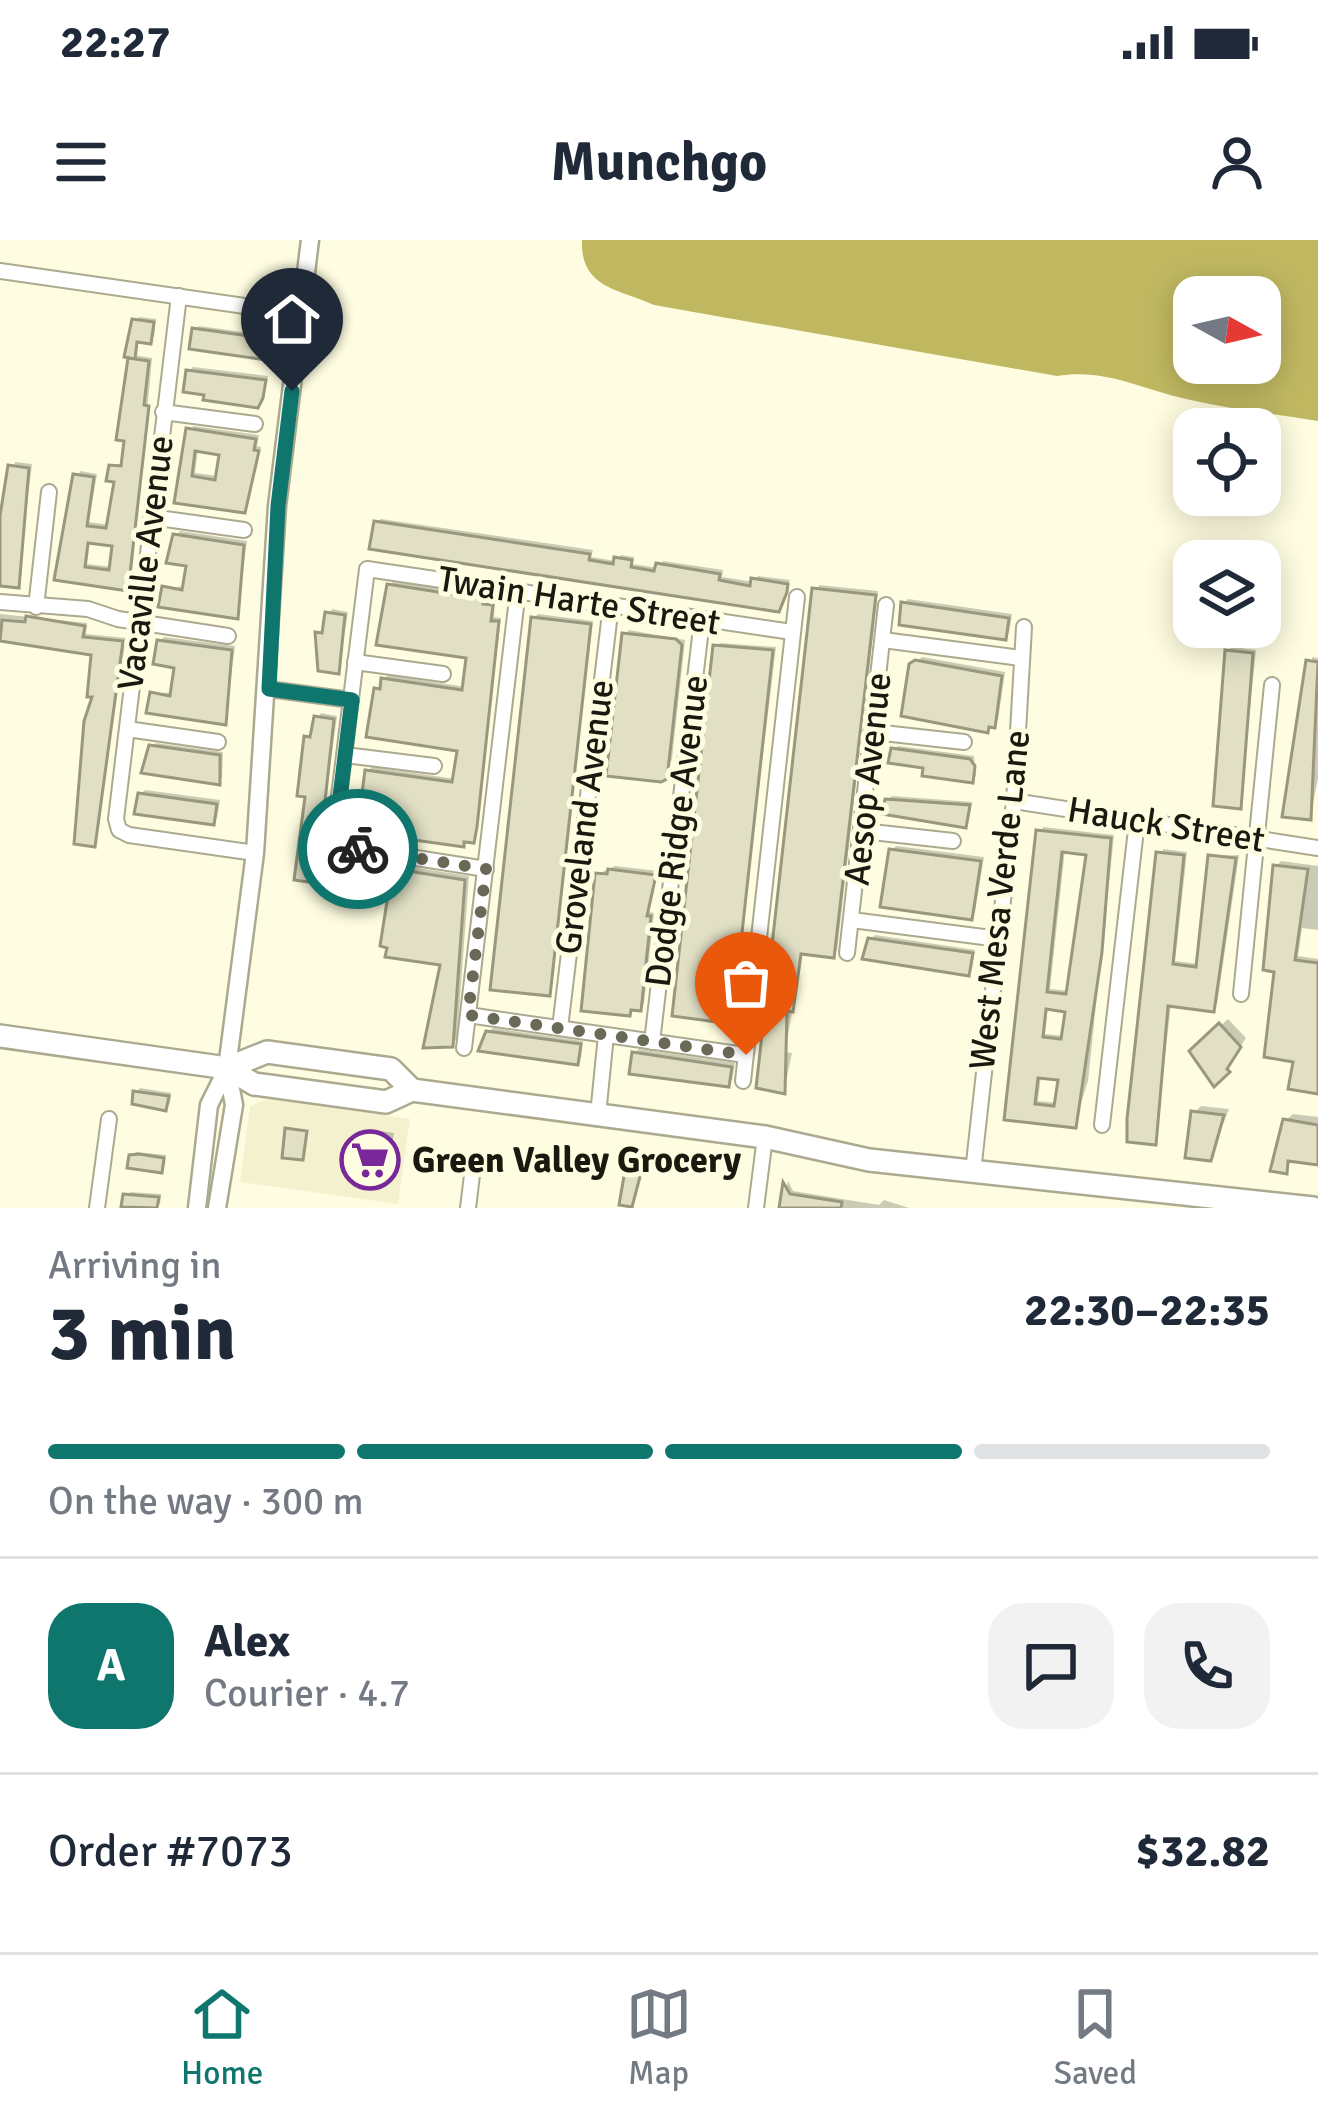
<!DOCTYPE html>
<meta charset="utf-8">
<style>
:root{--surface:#fff;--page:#f2f2f3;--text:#1f2937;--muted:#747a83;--line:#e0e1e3;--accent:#0f766e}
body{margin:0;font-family:Signika,sans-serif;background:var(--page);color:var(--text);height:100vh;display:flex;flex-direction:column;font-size:45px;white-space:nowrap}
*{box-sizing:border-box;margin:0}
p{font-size:39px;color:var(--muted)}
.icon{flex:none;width:66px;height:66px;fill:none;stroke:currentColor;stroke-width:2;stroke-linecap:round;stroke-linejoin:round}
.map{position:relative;height:968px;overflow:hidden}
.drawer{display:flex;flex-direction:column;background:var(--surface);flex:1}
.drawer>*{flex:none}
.needle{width:78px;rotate:98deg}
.tools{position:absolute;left:1173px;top:36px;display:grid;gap:24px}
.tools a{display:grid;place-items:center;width:108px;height:108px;border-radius:24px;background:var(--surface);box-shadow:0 6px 30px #0003;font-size:60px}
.pin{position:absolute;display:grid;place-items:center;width:102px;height:102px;color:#fff;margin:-123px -51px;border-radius:50% 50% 50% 0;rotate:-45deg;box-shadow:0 0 12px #0007}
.pin .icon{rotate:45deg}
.courier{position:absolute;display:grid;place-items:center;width:120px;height:120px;margin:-60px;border:9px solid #0f766e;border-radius:50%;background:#fff;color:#222;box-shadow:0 3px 15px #0007}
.headline em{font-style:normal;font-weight:700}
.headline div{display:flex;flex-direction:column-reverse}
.headline{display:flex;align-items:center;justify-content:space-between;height:204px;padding:0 48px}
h1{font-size:78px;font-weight:700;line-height:90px}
.bar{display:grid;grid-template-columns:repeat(4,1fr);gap:18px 12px;align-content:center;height:144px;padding:0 48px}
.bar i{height:15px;border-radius:9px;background:var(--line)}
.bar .active{background:var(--accent)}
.bar p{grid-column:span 4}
.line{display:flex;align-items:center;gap:30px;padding:0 48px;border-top:3px solid var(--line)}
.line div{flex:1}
.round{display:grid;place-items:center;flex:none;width:126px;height:126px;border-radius:36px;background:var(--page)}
.status{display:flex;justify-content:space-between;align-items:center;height:84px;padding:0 60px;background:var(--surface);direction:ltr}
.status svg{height:33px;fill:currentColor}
header{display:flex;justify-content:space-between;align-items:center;height:156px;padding:0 48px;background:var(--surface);font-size:54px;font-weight:700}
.tabs{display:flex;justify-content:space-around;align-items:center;height:168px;border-top:3px solid var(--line);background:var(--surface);font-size:33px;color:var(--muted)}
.tabs a{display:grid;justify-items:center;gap:6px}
.tabs .active{color:var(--accent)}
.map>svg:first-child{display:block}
.built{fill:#f4f2ce}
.water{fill:#c0b861;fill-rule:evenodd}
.shadow{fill:#0003;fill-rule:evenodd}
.building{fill:#e1e0c5;stroke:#99977d;stroke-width:3;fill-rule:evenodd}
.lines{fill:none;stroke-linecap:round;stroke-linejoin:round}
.minor-casing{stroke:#abaa90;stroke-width:18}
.tertiary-casing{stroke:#abaa90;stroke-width:21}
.primary-casing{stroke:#abaa90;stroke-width:26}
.minor{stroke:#fff;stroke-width:14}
.tertiary{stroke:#fff;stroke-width:16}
.primary{stroke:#fff;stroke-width:21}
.done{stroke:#6a6958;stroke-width:12;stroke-dasharray:0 21.6}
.route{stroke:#0f766e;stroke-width:15}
.labels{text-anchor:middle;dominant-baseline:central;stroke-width:10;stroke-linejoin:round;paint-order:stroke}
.street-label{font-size:36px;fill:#1a190f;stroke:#fefde1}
.poi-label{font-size:36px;font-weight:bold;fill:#1a190f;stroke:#fefde1;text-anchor:start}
</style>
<div class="status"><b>22:27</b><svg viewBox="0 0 49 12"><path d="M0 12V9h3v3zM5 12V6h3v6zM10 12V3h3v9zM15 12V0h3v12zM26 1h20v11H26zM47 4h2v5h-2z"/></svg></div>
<header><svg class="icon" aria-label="menu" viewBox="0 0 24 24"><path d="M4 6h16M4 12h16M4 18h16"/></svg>Munchgo<svg class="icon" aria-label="person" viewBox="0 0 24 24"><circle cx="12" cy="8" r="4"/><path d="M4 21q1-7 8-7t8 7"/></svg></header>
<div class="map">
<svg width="1318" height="968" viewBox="0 0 1318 968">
<rect width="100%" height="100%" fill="#fefde1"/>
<polygon class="built" points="270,858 410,879 398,964 240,942 250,866"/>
<path class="water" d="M582 0H1318V181C1274 174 1229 169 1186 159 1141 149 1105 128 1057 136L654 65C620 49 580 49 582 0ZM1194 57H1260V123H1194Z"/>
<g class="shadow">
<path d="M139 77 156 79 154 97 140 99 134 115 152 118 131 344 127 348 58 337 80 231 97 234 89 282 110 285 117 239 110 238 111 226 125 223 128 198 120 197 134 116 128 115ZM90 300 116 303 113 327 87 324Z"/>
<polygon points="199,86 273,96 270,113 266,117 195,90"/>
<polygon points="193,127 268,136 261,160 189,131"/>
<path d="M193 186 259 195 257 206 261 207 244 270 177 261ZM198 209 223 212 219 236 195 233Z"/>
<polygon points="15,222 32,224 17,345 0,343 0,298"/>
<polygon points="381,279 593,310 591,317 616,321 621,315 634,317 633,324 658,328 663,321 723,330 722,337 754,342 758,336 790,340 778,369 376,283"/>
<polygon points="180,291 247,301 237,376 164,348 186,346 189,324 176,296"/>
<polygon points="394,341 486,356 485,361 495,362 494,377 501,378 473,600 368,531 372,527 456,539 461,509 377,449 388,435 466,447 469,416 390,345"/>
<polygon points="819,345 878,351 837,711 803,711 785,812 792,813 784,851 759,845"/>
<polygon points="908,359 1012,374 1009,393 1005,397 904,363"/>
<polygon points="332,369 348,372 338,431 318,393 325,390"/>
<polygon points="0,374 87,383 86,394 126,398 94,604 95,412 0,397"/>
<polygon points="538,374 593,381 549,753 534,378"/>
<polygon points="629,390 685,400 672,519 665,535 625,395"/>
<polygon points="164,397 235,406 225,482 153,454 174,452 177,425 160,401"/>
<polygon points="720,403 776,407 731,781 716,407"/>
<polygon points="1232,407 1256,410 1240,566 1227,411"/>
<polygon points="922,417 1005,432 998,480 987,490 912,426"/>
<polygon points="1312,417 1318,418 1318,539 1310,577"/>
<polygon points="321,473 337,476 315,640 307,498"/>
<polygon points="156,503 223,512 222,538 218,542 152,507"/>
<polygon points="898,506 974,516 976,536 972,540 926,526 893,510"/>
<polygon points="145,550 220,560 217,578 213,582 140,555"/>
<polygon points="892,556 972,562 969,580 965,584 888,560"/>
<path d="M1043 587 1114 595 1088 841 1074 885 1008 877ZM1065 609 1090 612 1070 751 1050 749ZM1048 767 1068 769 1065 796 1045 794ZM1041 835 1061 837 1058 863 1038 861Z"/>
<polygon points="896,606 984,617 975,672 971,676 891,611"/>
<polygon points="1163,609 1187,612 1175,721 1199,724 1211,616 1239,615 1217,764 1213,769 1171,764 1155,902"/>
<polygon points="352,618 469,636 457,799 451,804 443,723 393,647 347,623"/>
<polygon points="1281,621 1318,626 1318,690 1302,688 1298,716 1318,719 1318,855 1292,847 1296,819 1277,730 1276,626"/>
<polygon points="615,626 658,631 649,672 654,673 644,764 629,773 598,634"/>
<polygon points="875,695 975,710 972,729 968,733 871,699"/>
<polygon points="1228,779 1246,798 1221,836 1193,811"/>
<polygon points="493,788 583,801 581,818 577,822 488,792"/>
<polygon points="639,809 735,823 732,840 728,844 634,813"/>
<polygon points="140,848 171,853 170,863 166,867 136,852"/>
<polygon points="1201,866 1229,869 1210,918 1194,873"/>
<polygon points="1293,874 1318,877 1318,922 1293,918 1286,930 1285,881"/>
<polygon points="368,889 394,893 388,934 381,941 361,896"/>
<polygon points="136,912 166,915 165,925 160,930 132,917"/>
<polygon points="632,928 643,929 631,964 628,932"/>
<polygon points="788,941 793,951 879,965 884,960 909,968 782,968"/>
<polygon points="130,952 161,954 160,964 125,964"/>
</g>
<g class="building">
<polygon points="132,79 154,82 151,104 137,102 135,119 124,117"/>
<polygon points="192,88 271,99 267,120 189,109"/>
<path d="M128 118 149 121 144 165 149 166 128 351 54 340 73 234 94 237 87 286 106 288 114 242 106 241 109 225 121 226 124 201 116 200ZM88 303 112 306 109 330 85 327Z"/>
<polygon points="186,130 266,140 263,158 258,168 203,160 204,155 183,152"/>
<path d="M186 188 256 199 254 210 259 211 245 273 174 263ZM195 211 219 215 215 240 192 236Z"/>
<polygon points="8,225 29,228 19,348 0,346 0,276"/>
<polygon points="374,281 590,314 589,320 613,324 614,317 632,320 631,327 654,331 656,323 720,334 719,340 750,346 751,338 788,344 787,352 779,372 369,309"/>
<polygon points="173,294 244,305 238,379 158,367 162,346 182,350 186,326 166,323"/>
<polygon points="387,344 483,359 483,364 493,365 491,381 499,381 477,587 474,603 464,602 464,607 357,592 365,530 452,542 457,511 366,497 374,448 380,449 381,438 462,450 466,418 376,405"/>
<polygon points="812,348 876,355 834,718 801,714 793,772 787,771 785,854 756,848"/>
<polygon points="901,362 1009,378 1006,400 899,385"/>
<polygon points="325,372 345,375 339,434 318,431 315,392 322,393"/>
<polygon points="26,376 85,386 83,397 123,401 95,607 74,604 84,481 92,457 87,457 91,415 0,401 2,380 25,382"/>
<polygon points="531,377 591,384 550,756 490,750"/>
<polygon points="622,393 676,399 682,405 667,539 661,542 606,536"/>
<polygon points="157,400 232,410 226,485 146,473 150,452 170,456 171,448 174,428 153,424"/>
<polygon points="713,405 773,410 732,784 672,776"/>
<polygon points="1225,410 1253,413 1241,569 1213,566"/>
<polygon points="915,420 1002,436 995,488 989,487 988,493 901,476 909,424"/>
<polygon points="1306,420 1318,422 1311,580 1282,577"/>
<polygon points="314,476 334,479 316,643 294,640 305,557 297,556 304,496 310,497"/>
<polygon points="149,505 220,515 220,545 141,533"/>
<polygon points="891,508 970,519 975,526 973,543 922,536 923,528 888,523"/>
<polygon points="138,553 217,564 214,585 134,574"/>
<polygon points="885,559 970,565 966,588 882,574"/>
<path d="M1036 590 1111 598 1102 712 1076 888 1004 880ZM1062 612 1086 615 1066 754 1047 752ZM1046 769 1065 772 1061 799 1043 797ZM1038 838 1058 840 1054 866 1035 864Z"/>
<polygon points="889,609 981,621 972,680 880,667"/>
<polygon points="1156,612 1184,615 1173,724 1196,727 1208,615 1236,618 1214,772 1168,766 1156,905 1127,902 1127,879"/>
<polygon points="344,621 465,640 453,807 423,808 440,725 385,717 387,708 380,706 389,649 341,642"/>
<polygon points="1273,625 1308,629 1295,720 1318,723 1318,854 1288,849 1293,822 1264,817 1274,732 1263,730"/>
<polygon points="608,629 656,635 647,676 651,676 641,771 631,770 630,776 581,771 595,633 607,634"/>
<polygon points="868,698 973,713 969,736 862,719"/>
<polygon points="1219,783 1241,807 1227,829 1230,832 1214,847 1189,811"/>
<polygon points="486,791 581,804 578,825 478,811"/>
<polygon points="632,812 732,827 729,847 629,834"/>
<polygon points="133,851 169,856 166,871 132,864"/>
<polygon points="1191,871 1224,875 1211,921 1185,918"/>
<polygon points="1283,879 1318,885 1318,925 1288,921 1287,934 1270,931"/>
<polygon points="285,888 307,891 303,920 282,918"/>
<polygon points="358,895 389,900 382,944 351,939"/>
<polygon points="139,914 164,918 162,933 127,928 129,915"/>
<polygon points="625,930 641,933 632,967 619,965"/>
<polygon points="783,942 790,954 842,962 841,968 779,968"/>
<polygon points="123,954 159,957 157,968 121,967"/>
</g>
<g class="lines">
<g class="minor-casing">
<g id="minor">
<polyline points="0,31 301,74"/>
<polyline points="179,56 116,579 119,590 129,595 255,613"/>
<polyline points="163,172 255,184"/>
<polyline points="151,277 244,290"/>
<polyline points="0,362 88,369 118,379 228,396"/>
<polyline points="36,367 49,252"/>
<polyline points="883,400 1021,418"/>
<polyline points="355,422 443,434"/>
<polyline points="269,449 351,460"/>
<polyline points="127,489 218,502"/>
<polyline points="874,492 964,502"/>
<polyline points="345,515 434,526"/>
<polyline points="1014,561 1318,608"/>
<polyline points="863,591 953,601"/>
<polyline points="334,605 486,629"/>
<polyline points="330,629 367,329 792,392"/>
<polyline points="852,680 999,699"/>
<polyline points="847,713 886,365"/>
<polyline points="1241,754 1272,445"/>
<polyline points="468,775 745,815"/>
<polyline points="560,788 611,365"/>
<polyline points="652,802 702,380"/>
<polyline points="464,808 518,350"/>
<polyline points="743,841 797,357"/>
<polyline points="598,875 606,795"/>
<polyline points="1102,885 1137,581"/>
<polyline points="973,932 1014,561 1024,387"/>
<polyline points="97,968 109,879"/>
<polyline points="468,968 473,927"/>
<polyline points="756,968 765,897"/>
</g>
</g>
<g class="tertiary-casing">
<g id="tertiary">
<polyline points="197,968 209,865 227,829"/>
<polyline points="217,968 234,865 227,828 255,613 277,266 310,0"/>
</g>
</g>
<g class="primary-casing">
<g id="primary">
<polyline points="0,796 227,828 254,844 386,862 412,850 765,897 869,920 1313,968"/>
<polyline points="227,828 267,812 391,829 412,850"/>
</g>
</g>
<use href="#minor" class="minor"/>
<use href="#tertiary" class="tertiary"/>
<use href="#primary" class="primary"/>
</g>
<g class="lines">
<polyline class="done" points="358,609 486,629 468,775 746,815"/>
<polyline class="route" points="292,151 278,266 269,449 352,460 334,605 358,609"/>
</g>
<defs>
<g id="supermarket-ring" transform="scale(3)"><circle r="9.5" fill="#fefde1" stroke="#782898" stroke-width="1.5"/><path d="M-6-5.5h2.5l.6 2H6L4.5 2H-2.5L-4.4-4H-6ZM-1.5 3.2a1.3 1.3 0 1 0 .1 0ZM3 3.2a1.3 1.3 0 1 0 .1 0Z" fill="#782898"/></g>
</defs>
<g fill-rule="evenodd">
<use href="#supermarket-ring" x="370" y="920"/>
</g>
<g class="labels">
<g class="street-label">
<text transform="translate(146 323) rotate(-83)">Vacaville Avenue</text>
<text transform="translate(579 361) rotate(9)">Twain Harte Street</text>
<text transform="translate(868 539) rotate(-84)">Aesop Avenue</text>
<text transform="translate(585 577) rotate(-83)">Groveland Avenue</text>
<text transform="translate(1166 585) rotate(9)">Hauck Street</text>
<text transform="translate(677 591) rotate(-83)">Dodge Ridge Avenue</text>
<text transform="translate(1000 660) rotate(-84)">West Mesa Verde Lane</text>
</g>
<g class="poi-label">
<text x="412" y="920">Green Valley Grocery</text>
</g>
</g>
</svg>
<div class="tools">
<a><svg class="needle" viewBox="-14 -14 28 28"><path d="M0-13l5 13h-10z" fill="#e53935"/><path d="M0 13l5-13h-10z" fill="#747a83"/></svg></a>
<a><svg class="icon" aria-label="locate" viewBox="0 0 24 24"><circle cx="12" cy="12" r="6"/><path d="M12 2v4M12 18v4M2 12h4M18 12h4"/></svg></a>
<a><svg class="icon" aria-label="layers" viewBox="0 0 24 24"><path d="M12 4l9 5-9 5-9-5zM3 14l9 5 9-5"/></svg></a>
</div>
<div class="pin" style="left:746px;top:815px;background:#ea580c"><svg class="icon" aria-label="bag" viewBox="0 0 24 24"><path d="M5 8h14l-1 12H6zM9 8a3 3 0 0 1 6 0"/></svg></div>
<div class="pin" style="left:292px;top:151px;background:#1f2937"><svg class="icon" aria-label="home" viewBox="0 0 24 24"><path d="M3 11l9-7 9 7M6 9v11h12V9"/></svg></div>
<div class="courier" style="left:358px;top:609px"><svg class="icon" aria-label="bike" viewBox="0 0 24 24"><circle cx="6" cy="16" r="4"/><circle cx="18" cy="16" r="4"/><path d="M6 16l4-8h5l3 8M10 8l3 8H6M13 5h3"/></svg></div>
</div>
<section class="drawer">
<div class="headline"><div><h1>3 min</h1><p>Arriving in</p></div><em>22:30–22:35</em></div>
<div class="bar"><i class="active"></i><i class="active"></i><i class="active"></i><i></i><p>On the way · 300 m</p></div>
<div class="line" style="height:216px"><b class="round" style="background:var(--accent);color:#fff">A</b><div><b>Alex</b><p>Courier · 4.7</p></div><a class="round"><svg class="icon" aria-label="chat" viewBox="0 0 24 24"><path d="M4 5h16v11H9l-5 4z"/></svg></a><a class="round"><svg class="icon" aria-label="phone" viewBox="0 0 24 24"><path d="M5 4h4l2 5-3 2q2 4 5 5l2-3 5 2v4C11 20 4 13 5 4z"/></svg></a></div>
<div class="line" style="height:156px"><div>Order #7073</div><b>$32.82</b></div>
</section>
<nav class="tabs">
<a class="active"><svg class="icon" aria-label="home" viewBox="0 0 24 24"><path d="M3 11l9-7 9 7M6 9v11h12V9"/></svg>Home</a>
<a><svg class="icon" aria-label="map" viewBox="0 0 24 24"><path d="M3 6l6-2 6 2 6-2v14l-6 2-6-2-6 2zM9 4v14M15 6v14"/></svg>Map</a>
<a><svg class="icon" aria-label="saved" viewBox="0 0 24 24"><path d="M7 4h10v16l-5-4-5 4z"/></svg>Saved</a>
</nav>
